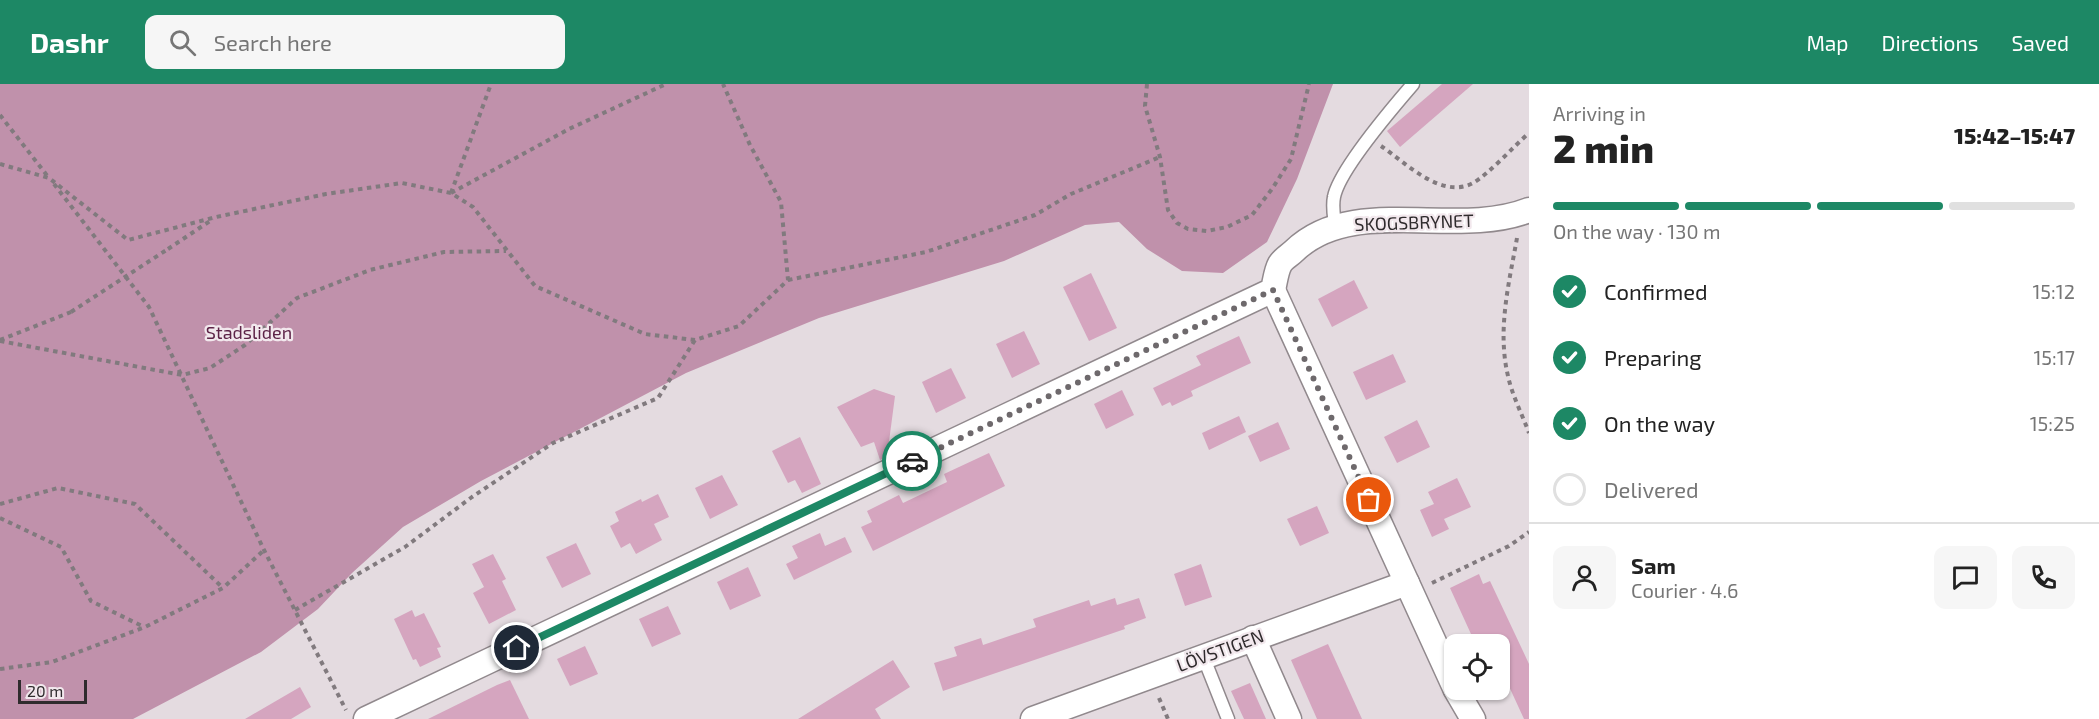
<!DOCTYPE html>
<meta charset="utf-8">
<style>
:root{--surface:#fff;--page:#f6f6f6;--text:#222;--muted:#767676;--line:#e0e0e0;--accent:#1d8865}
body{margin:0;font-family:"Exo 2",sans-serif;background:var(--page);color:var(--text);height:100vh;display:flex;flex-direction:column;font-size:22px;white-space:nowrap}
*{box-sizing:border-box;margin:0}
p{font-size:20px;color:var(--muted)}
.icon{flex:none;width:33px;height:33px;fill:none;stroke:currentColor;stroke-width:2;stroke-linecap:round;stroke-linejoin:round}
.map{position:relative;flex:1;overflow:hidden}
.panel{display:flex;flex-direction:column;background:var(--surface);width:570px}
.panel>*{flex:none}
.tools{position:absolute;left:1444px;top:550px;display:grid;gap:12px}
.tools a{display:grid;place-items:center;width:66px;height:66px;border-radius:12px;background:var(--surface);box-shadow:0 2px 4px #0004;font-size:30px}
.scale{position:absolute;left:18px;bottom:15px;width:69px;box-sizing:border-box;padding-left:6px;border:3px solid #2f2b2d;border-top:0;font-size:16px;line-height:21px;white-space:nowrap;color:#2f2b2d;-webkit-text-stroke:4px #f2e8ed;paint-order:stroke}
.pin{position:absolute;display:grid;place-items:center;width:51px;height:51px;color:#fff;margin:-26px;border:3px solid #fff;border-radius:50%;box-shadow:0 2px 6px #0007}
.courier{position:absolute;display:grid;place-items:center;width:60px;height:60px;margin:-30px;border:4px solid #1d8865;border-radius:50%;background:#fff;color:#222;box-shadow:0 2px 8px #0007}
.summary em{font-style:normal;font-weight:800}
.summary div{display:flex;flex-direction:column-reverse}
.summary{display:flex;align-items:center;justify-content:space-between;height:102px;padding:0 24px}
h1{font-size:39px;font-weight:800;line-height:45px}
.bar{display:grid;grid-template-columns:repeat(4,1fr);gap:9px 6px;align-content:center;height:72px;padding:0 24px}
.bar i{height:8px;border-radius:4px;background:var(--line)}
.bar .current{background:var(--accent)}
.bar p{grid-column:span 4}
.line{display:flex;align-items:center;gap:15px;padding:0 24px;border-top:2px solid var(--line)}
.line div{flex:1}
.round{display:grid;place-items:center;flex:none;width:63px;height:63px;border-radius:12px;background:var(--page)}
ol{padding:0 24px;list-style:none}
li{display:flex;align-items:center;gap:18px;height:66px}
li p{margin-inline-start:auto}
li .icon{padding:6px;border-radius:50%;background:var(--accent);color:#fff;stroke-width:4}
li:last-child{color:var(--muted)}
li i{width:33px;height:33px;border:3px solid var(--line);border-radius:50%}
header{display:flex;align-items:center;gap:36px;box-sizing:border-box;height:84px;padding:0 30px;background:var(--accent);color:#fff}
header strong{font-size:28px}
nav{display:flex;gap:33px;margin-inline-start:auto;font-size:21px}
.search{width:420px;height:54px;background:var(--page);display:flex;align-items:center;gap:15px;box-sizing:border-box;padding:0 21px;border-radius:12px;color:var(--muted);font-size:22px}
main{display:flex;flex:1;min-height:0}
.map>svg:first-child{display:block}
.forest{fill:#c091ab}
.building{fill:#d5a5bf}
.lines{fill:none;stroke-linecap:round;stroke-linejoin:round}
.service-casing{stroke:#91898d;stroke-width:15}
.minor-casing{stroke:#91898d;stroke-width:27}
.path{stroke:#817a7e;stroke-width:4;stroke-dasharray:4.5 4.5;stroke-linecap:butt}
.service{stroke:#fff;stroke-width:12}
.minor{stroke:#fff;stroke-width:24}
.path-bridge{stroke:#817a7e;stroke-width:4;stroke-dasharray:4.5 4.5;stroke-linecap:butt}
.done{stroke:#6e696c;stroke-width:6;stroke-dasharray:0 10.8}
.route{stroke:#1d8865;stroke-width:8}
.labels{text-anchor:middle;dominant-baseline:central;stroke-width:4.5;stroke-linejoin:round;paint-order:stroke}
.street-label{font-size:18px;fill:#2f2b2d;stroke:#f2e8ed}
.park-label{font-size:18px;fill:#5d2347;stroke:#f2e8ed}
</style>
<header>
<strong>Dashr</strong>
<div class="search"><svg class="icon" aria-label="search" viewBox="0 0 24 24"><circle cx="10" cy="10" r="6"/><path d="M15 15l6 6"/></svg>Search here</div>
<nav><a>Map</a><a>Directions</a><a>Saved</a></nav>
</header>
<main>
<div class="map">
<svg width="1529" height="635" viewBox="0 0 1529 635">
<rect width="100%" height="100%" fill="#e4dbe0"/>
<polygon class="forest" points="0,0 1333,0 1297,95 1267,158 1223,189 1182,187 1147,165 1119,138 1085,141 1004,177 819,234 686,289 481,397 403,443 352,489 318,525 261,568 133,635 0,635"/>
<g class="building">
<polygon points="1442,0 1473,0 1400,63 1387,47"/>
<polygon points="1091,189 1117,244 1089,257 1063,203"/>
<polygon points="1354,196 1368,224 1332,243 1318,215"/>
<polygon points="1024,247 1040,280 1012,294 996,260"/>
<polygon points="1239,252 1251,279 1191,307 1193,312 1172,322 1170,318 1162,322 1153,304 1201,281 1196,272"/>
<polygon points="1393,270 1406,298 1366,316 1353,288"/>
<polygon points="951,284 966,314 936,329 922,298"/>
<polygon points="874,305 895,312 887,373 880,376 874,358 861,363 837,323"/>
<polygon points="1122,306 1134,331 1106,345 1094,320"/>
<polygon points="1239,332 1246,348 1209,366 1202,349"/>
<polygon points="1417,336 1430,363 1397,379 1384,353"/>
<polygon points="1278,338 1290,365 1260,378 1248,352"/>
<polygon points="800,353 821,400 802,409 795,396 788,399 772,367"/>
<polygon points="989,369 1005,402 873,467 861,443 872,438 867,427 899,411 903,419 947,398 944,390"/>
<polygon points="722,391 738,421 710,435 695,404"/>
<polygon points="1457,394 1471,423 1444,435 1449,445 1432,453 1420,426 1434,420 1428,408"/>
<polygon points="658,410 669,433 654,440 662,456 636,470 630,459 621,464 610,442 619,437 615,428 641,415 642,418"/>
<polygon points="1317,422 1329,449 1300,462 1287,435"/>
<polygon points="820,449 825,462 845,453 852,468 794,496 786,480 798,474 792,462"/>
<polygon points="576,459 591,490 562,504 546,473"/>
<polygon points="493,470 506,495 502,497 516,526 489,540 473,509 484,503 472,480"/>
<polygon points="1201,480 1212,513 1185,522 1174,490"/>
<polygon points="748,483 761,512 730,526 717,498"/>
<polygon points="1479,490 1483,500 1490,497 1529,580 1529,635 1524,635 1507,598 1500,601 1500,561 1476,561 1450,504"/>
<polygon points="1115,514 1117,521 1139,514 1146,534 1124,542 1125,545 943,607 934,579 957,572 954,563 981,554 983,561 1036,543 1033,535 1089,516 1091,522"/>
<polygon points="668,522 681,550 652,563 639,535"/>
<polygon points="412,526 415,533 424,529 441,563 437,564 441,573 420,583 416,575 413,576 394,535"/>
<polygon points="1328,560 1362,635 1317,635 1291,576"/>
<polygon points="585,562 598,590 570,602 557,575"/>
<polygon points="893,576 910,603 875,625 881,635 798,635"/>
<polygon points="510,596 529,635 428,635 497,601"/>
<polygon points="1250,599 1266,635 1244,635 1231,607"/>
<polygon points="300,603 311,623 291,635 245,635"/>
</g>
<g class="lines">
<g class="service-casing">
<g id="service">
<path d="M1335 141C1334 133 1332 122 1334 113 1339 86 1394 22 1413 0"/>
<polyline points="1203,572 1228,635"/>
</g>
</g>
<g class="minor-casing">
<g id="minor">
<polyline points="1273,206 1455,604"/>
<polyline points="1253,554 1289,635"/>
<polyline points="1456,606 1473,635"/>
<path d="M366 635 1273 206C1275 198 1276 187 1280 180 1283 175 1290 171 1294 167 1353 110 1456 155 1529 126"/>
<polyline points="1033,635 1407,499"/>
</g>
</g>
<g class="path">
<polyline points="1147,0 1145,22 1160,73 1168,126 1177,139 1188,145 1207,147 1227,143 1252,131 1272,105 1291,75 1309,0"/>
<polyline points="0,31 49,94"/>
<path d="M1381 62C1405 78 1441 116 1473 99 1489 90 1514 62 1529 49"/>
<polyline points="0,80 49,94 128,156 216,133 326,110 402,99 451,109 473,123 535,202 645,250 695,256 739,242 788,196 781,118 750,61 723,0"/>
<polyline points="54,100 149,223 264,466 346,626"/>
<polyline points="451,109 569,45 666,0"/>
<polyline points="451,109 491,0"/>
<path d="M1517 154C1509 199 1497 246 1508 292 1512 311 1522 330 1529 349"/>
<polyline points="168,165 213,135"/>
<polyline points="788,196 926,168 1035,131 1071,110 1160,73"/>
<polyline points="0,256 71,228"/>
<polyline points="0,257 182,291 210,284 245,261 297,214 370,186 444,168 506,167"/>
<polyline points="0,420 58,404 135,420 223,504"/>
<polyline points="0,434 61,463 91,517 144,543"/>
<polyline points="1432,499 1509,462 1529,448"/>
<polyline points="295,526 405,463 472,413 553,359 658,314 695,256"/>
<polyline points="0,585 52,578 145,543 223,504 264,466"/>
<polyline points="1159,614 1168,635"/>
</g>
<use href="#service" class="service"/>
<use href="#minor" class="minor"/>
<polyline class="path-bridge" points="71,228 168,165"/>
</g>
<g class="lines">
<polyline class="done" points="912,377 1273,206 1369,416"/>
<polyline class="route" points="517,564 912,377"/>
</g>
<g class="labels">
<g class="street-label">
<text transform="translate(1414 138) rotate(-2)">SKOGSBRYNET</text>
<text transform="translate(1220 566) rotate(-20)">LÖVSTIGEN</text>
</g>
<g class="park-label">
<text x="249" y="248">Stadsliden</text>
</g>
</g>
</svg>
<div class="tools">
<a><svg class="icon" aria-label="locate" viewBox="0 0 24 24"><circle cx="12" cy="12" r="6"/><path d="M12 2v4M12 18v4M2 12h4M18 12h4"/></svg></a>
</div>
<div class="scale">20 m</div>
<div class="pin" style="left:1369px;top:416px;background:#ea580c"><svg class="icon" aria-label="bag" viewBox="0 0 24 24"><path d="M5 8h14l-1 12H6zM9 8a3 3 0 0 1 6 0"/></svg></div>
<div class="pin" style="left:517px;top:564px;background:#1f2937"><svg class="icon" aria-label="home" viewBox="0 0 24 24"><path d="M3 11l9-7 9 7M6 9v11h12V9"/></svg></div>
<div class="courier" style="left:912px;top:377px"><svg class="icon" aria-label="car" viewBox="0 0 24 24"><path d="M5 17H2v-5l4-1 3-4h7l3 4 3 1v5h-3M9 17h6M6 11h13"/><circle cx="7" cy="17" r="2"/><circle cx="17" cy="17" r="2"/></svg></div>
</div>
<section class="panel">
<div class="summary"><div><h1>2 min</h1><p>Arriving in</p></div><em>15:42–15:47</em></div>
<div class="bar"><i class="current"></i><i class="current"></i><i class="current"></i><i></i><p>On the way · 130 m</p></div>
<ol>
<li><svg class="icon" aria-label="check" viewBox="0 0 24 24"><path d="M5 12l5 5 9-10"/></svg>Confirmed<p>15:12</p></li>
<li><svg class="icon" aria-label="check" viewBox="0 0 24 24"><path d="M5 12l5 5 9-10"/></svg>Preparing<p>15:17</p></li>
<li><svg class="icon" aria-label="check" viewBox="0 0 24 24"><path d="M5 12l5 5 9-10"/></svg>On the way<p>15:25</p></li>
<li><i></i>Delivered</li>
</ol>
<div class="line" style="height:108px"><a class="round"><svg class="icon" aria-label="person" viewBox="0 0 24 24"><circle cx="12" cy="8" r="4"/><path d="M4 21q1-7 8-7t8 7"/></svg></a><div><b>Sam</b><p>Courier · 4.6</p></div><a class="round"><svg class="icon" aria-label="chat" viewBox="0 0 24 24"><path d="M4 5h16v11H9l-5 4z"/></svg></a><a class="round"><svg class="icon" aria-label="phone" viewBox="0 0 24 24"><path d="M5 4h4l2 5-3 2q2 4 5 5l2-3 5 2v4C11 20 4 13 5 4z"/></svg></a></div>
</section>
</main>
